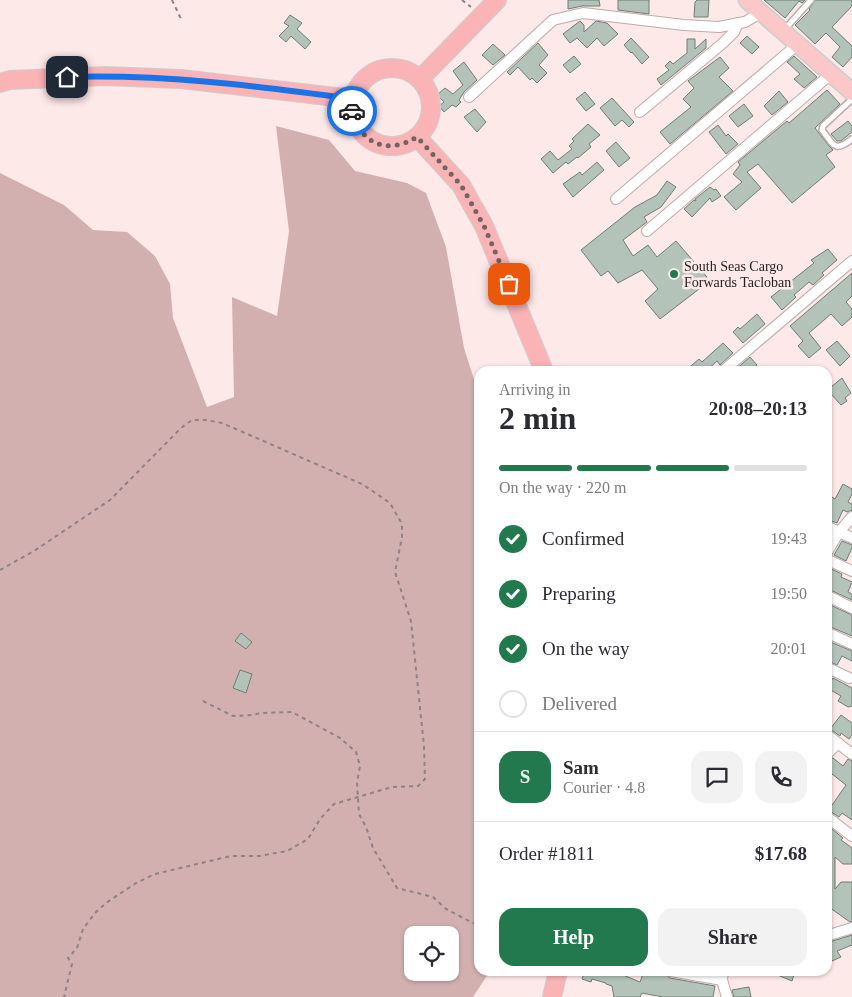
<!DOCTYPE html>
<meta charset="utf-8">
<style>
:root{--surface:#fff;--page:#f2f2f3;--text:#2b2b33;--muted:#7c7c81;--line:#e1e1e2;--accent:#21794d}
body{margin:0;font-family:"Times New Roman",serif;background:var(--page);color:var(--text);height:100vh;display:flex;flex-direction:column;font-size:19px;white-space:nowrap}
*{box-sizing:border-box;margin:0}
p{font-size:16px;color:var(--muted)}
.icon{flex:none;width:28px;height:28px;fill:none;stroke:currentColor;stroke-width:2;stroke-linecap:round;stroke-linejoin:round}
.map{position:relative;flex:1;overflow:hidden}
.panel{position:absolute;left:474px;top:366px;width:358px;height:610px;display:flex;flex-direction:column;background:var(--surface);border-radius:15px;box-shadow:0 1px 4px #0004}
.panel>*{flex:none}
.tools{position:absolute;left:404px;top:926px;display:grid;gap:10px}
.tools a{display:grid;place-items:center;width:55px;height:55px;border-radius:10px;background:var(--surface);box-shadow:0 1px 4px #0004;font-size:25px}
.pin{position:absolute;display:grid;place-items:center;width:42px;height:42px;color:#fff;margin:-21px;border-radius:10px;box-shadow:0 2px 8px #0006}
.courier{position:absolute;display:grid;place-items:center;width:50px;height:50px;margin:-25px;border:4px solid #1a73e8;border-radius:50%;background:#fff;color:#222;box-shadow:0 1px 6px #0007}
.summary em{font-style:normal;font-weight:700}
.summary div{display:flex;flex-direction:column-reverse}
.summary{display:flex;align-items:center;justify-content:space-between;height:85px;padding:0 25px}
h1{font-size:32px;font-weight:700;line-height:38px}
.bar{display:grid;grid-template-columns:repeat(4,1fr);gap:8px 5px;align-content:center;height:60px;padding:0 25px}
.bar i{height:6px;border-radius:4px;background:var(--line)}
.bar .current{background:var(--accent)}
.bar p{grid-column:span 4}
.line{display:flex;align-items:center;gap:12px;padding:0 25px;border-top:1px solid var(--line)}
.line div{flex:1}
.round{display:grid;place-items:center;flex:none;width:52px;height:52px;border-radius:15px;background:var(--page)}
ol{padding:0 25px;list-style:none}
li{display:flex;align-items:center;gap:15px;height:55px}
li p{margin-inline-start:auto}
li .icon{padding:5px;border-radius:50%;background:var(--accent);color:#fff;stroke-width:4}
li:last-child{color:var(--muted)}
li i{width:28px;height:28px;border:2px solid var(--line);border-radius:50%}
.cta{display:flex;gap:10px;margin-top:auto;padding:10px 25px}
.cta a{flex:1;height:58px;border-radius:15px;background:var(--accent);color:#fff;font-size:20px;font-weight:700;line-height:58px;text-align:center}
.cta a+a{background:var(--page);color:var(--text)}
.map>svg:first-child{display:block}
.forest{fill:#d3b0b0;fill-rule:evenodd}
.building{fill:#b3c3b9;stroke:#6f7e74}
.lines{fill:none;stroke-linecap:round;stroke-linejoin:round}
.service-casing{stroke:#beabab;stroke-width:8}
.minor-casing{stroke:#beabab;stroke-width:12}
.primary-casing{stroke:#cfcdcd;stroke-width:19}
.trunk-casing{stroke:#cfcdcd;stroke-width:20}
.path{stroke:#8f8282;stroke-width:2;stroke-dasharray:4 4;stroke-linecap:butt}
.service{stroke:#fff;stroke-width:5}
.minor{stroke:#fff;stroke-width:10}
.primary{stroke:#fcc7c8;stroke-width:16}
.trunk{stroke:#fbb4b6;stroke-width:18}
.done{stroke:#706464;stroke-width:5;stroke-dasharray:0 9}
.route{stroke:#1a73e8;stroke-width:6}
.poi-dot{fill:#21794d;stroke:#fde9e8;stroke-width:2}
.labels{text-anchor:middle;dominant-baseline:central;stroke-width:5;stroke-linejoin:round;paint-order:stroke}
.poi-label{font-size:14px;fill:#241d1d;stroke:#fde9e8;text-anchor:start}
</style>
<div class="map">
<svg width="852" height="997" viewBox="0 0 852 997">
<rect width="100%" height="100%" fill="#fde9e8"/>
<path class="forest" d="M276 126 329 140 355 171 407 183 426 193 446 247 464 348 479 395V971H490L473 997H0V173L64 205 93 230 127 232 155 256 170 284 173 318 207 407 234 397 232 297 277 316 289 231ZM412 935H450V972H412Z"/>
<g class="building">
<polygon points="568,0 599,0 600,6 582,6 568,9"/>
<polygon points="618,0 649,0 649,14 618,10"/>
<polygon points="697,0 709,0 708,17 694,17 695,2"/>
<polygon points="764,0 805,0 802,3 799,1 785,18"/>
<polygon points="815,0 852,0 852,6 832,27 852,46 852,57 843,67 832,57 840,47 826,33 815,44 795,25 810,10 809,9"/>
<polygon points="290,15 302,23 297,29 311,42 305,49 291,36 286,42 279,36 289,26 284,23"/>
<polygon points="580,21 584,25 584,32 596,21 607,23 618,34 604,46 597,38 587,48 577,38 570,43 563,34"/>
<polygon points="747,36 759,47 752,54 740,43"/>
<polygon points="631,38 649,57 642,64 632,52 631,53 624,45"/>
<polygon points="687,39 695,39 695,49 706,39 706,48 661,85 657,79 669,70 665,66 670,61 673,64 687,53"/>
<polygon points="538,43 548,55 539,65 547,73 537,83 532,78 530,80 518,67 510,75 507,72"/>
<polygon points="493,44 505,55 493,65 482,55"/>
<polygon points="574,56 581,64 570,73 563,65"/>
<polygon points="794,56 817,77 804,88 794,79 800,74 787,62"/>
<polygon points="720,57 729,68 719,77 733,91 670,144 660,132 691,107 683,99 694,88 688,81"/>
<polygon points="464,62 477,80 464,92 459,100 461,102 456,107 452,105 444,112 439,106 444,102 437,95 445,88 453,94 463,85 453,71"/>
<polygon points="827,90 840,104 815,128 829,146 833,150 826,155 835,167 792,203 758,164 747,172 761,188 736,210 724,197 742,182 733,174 740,165 738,162 787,121 789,123"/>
<polygon points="779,91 788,102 772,115 764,106"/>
<polygon points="585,92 595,104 586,111 576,99"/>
<polygon points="612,98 634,122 629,127 622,120 615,126 600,108"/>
<polygon points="744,104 753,116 738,127 729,116"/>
<polygon points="475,109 486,122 477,132 464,117"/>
<polygon points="848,121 852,126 852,132 841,141 837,141 831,134"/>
<polygon points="588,124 600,135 589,144 591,147 578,158 577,157 568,164 566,162 553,173 541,159 550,151 558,160 572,149 569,146 574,141 572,139"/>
<polygon points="718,125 726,136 728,134 738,144 726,154 709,132"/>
<polygon points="616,142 630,158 619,167 606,151"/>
<polygon points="597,162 604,170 573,197 563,184 580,172 582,175"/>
<polygon points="667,181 676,187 661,207 644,217 647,222 623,240 633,256 648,245 657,257 676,241 707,277 705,280 707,283 660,319 645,301 658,289 642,270 618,283 608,271 601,276 581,250 635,207 657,195"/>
<polygon points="710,187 714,190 716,189 721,196 712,202 710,198 692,217 684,209 694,200 696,201 695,199"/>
<polygon points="828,249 837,260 822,273 824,275 813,285 809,282 794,295 796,297 782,310 771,297 814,263 811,260"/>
<polygon points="852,273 852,296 846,302 852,309 852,317 842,326 831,314 809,333 821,348 809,358 798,346 803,341 790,326"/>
<polygon points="757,314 765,324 743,343 733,332 738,327 740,329"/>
<polygon points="837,341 850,356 840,366 826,350"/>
<polygon points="723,343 733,353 720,365 717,361 706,371 685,371 699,359 702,362"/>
<polygon points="750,357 757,365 750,371 736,371 735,370"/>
<polygon points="842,378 851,393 845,398 847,401 841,405 831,394 826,391"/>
<polygon points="843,484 852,489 852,494 848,502 852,504 852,510 847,512 843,510 837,523 826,519 826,493 835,499"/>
<polygon points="842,541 852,545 852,548 846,561 834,555"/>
<polygon points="827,567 842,574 841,577 852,582 848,592 852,594 852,600 826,588"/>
<polygon points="826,603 852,615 852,636 826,625"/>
<polygon points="241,633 252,642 246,649 235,641"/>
<polygon points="828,641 852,651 852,661 842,656 837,665 826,660 826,645"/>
<polygon points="240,670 252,674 246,693 233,688"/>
<polygon points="833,678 852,688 852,706 848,707 838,701 841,696 827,688"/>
<polygon points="841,715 852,723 852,735 849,739 841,733 840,736 830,729"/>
<polygon points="833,758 843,766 848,759 852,761 852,820 842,813 839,817 830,811 831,809 830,808 846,785 832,774 826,782 826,762"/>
<polygon points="832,829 843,838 841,840 852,848 852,864 843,864 835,857 835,889 841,882 852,882 852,921 850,922 826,905 826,838"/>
<polygon points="852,935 852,945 837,951 841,957 832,961 826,950 826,943"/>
<polygon points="585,971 597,971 609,975 611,971 619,971 624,973 623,975 640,982 644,971 654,971 664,973 670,978 715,986 713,997 663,997 642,993 640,997 614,997 612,986 606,984 606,983 592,979 591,982 582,979"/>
<polygon points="768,971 795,971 792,981"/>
<polygon points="749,987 751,997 734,997 732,990"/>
</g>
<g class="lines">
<g class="service-casing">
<g id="service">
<polyline points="785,29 811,0"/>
<path d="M852 99 823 126 822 130C834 145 834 153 852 139"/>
</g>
</g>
<g class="minor-casing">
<g id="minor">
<polyline points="469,97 553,20 583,13 684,25 719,27 745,22 762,12"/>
<polyline points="640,112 723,43 734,32 738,23"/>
<polyline points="616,199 798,44"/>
<polyline points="647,231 831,74"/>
<polyline points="723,371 852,261"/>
<polyline points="826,526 852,538"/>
<polyline points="826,554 839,532 852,517"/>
<polyline points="826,559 852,571"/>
<polyline points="826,595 852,608"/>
<polyline points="826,632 852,644"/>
<polyline points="826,667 849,678"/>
<polyline points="826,734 852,754"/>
<polyline points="826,755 838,743"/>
<polyline points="826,816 852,836"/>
<polyline points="826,936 852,928"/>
<polyline points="671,971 722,980"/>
<polyline points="723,971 722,980 727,997"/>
</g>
</g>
<g class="primary-casing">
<polyline id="primary" points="747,0 852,92"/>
</g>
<g class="trunk-casing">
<g id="trunk">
<circle cx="392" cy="107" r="39"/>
<polyline points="420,79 497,0"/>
<polyline points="0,83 10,80 105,76 181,79 353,99"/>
<polyline points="417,137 461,185 484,226 544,371"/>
<polyline points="552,997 558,971"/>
</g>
</g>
<g class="path">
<polyline points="172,0 182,21"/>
<polyline points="462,0 471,7"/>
<polyline points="0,570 34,551 110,500 181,428 192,420 206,420 222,423 362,484 390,503 402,524 402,537 395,572 411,621 424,746 425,779 418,786 392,787 334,804 320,819 308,839 287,851 259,856 231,856 155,874 136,883 106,903 95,913 83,929 77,948 68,958 72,964 64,997"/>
<polyline points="203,701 233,716 252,715 262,713 292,712 340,738 356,752 360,766 357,783 359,814 366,827 373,848 397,888 433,897 446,909 473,923 479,923"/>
</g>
<use href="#service" class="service"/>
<use href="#minor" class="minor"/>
<use href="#primary" class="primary"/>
<use href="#trunk" class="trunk"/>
</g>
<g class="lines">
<path class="done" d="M352 111C361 145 388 155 417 137L461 185 484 226 509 284"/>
<path class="route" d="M67 77C163 74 258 86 353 99L352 111"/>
</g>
<circle class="poi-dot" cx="674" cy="274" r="5"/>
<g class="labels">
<g class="poi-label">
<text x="684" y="266">South Seas Cargo<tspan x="684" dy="16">Forwards Tacloban</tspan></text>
</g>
</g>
</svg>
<div class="tools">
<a><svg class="icon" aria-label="locate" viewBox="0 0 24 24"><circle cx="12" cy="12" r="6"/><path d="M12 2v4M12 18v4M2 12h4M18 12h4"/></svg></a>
</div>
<div class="pin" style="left:509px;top:284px;background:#ea580c"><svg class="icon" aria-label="bag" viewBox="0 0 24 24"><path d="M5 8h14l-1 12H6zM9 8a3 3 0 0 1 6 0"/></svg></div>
<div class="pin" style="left:67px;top:77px;background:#1f2937"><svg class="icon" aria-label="home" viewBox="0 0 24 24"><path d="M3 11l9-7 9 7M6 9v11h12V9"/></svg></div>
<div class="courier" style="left:352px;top:111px"><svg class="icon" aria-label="car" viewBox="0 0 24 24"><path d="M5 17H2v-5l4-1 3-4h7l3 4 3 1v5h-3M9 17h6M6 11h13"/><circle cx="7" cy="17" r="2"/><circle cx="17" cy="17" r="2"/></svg></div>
<section class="panel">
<div class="summary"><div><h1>2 min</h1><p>Arriving in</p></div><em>20:08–20:13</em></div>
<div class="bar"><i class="current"></i><i class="current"></i><i class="current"></i><i></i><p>On the way · 220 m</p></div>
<ol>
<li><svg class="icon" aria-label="check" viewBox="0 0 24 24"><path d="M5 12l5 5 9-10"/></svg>Confirmed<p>19:43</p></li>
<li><svg class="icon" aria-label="check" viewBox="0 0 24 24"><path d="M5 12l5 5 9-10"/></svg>Preparing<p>19:50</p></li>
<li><svg class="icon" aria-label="check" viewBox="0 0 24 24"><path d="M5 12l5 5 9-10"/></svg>On the way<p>20:01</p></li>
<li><i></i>Delivered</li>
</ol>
<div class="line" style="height:90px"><b class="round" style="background:var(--accent);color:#fff">S</b><div><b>Sam</b><p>Courier · 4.8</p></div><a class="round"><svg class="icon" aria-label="chat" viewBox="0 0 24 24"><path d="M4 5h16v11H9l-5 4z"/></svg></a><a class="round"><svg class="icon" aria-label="phone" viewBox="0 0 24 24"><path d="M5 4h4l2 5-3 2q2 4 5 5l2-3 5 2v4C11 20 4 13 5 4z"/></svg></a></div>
<div class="line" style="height:65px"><div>Order #1811</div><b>$17.68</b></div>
<div class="cta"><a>Help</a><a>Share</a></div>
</section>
</div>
